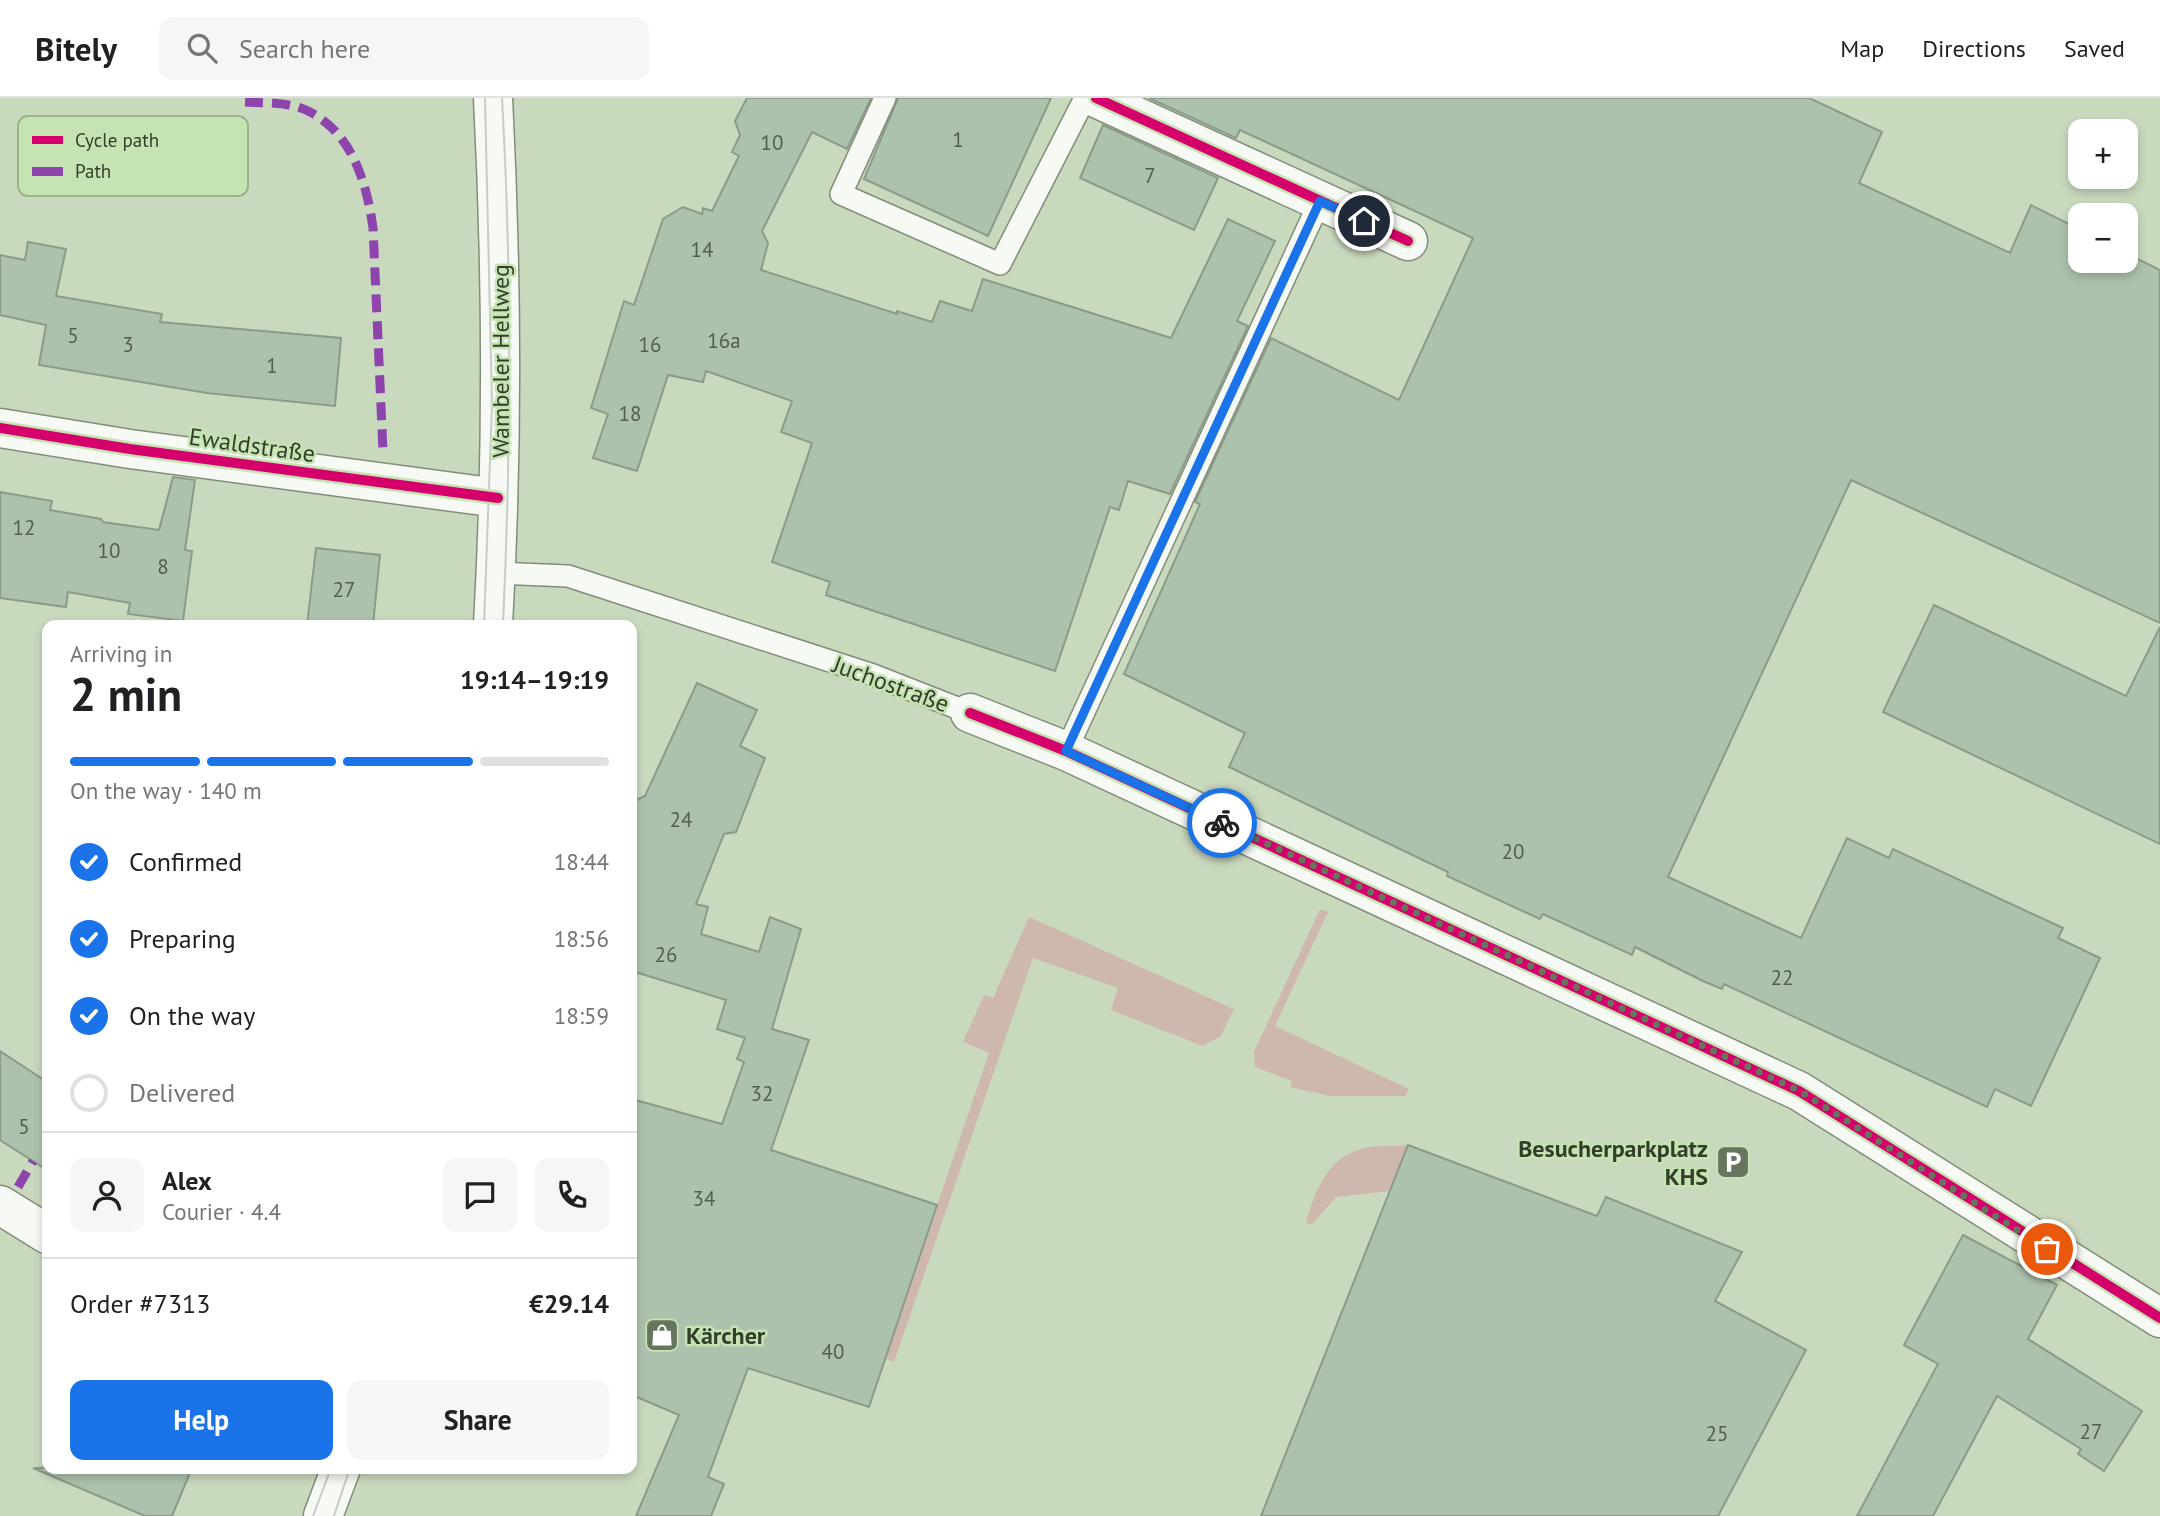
<!DOCTYPE html>
<meta charset="utf-8">
<style>
:root{--surface:#fff;--page:#f6f6f6;--text:#202124;--muted:#757577;--line:#e0e0e0;--accent:#1a73e8}
body{margin:0;font-family:"PT Sans",sans-serif;background:var(--page);color:var(--text);height:100vh;display:flex;flex-direction:column;font-size:26px;white-space:nowrap}
*{box-sizing:border-box;margin:0}
p{font-size:23px;color:var(--muted)}
.icon{flex:none;width:38px;height:38px;fill:none;stroke:currentColor;stroke-width:2;stroke-linecap:round;stroke-linejoin:round}
.map{position:relative;flex:1;overflow:hidden}
.sheet{position:absolute;left:42px;top:522px;width:595px;height:854px;display:flex;flex-direction:column;background:var(--surface);border-radius:14px;box-shadow:0 4px 10px #0003}
.sheet>*{flex:none}
.tools{position:absolute;left:2068px;top:21px;display:grid;gap:14px}
.tools a{display:grid;place-items:center;width:70px;height:70px;border-radius:14px;background:var(--surface);box-shadow:0 4px 10px #0003;font-size:35px}
.pin{position:absolute;display:grid;place-items:center;width:60px;height:60px;color:#fff;margin:-30px;border:4px solid #fff;border-radius:50%;box-shadow:0 2px 7px #0007}
.courier{position:absolute;display:grid;place-items:center;width:70px;height:70px;margin:-35px;border:5px solid #1a73e8;border-radius:50%;background:#fff;color:#222;box-shadow:0 2px 9px #0007}
.overview em{font-style:normal;font-weight:800}
.overview div{display:flex;flex-direction:column-reverse}
.overview{display:flex;align-items:center;justify-content:space-between;height:119px;padding:0 28px}
h1{font-size:46px;font-weight:800;line-height:52px}
.bar{display:grid;grid-template-columns:repeat(4,1fr);gap:10px 7px;align-content:center;height:84px;padding:0 28px}
.bar i{height:9px;border-radius:5px;background:var(--line)}
.bar .on{background:var(--accent)}
.bar p{grid-column:span 4}
.line{display:flex;align-items:center;gap:18px;padding:0 28px;border-top:2px solid var(--line)}
.line div{flex:1}
.round{display:grid;place-items:center;flex:none;width:74px;height:74px;border-radius:14px;background:var(--page)}
ol{padding:0 28px;list-style:none}
li{display:flex;align-items:center;gap:21px;height:77px}
li p{margin-inline-start:auto}
li .icon{padding:7px;border-radius:50%;background:var(--accent);color:#fff;stroke-width:4}
li:last-child{color:var(--muted)}
li i{width:38px;height:38px;border:4px solid var(--line);border-radius:50%}
.primary-button{display:flex;gap:14px;margin-top:auto;padding:14px 28px}
.primary-button a{flex:1;height:80px;border-radius:14px;background:var(--accent);color:#fff;font-size:28px;font-weight:800;line-height:80px;text-align:center}
.primary-button a+a{background:var(--page);color:var(--text)}
header{display:flex;align-items:center;gap:42px;box-sizing:border-box;height:98px;padding:0 35px;background:var(--surface);border-bottom:2px solid var(--line)}
header strong{font-size:33px}
nav{display:flex;gap:38px;margin-inline-start:auto;font-size:24px}
.search{width:490px;height:63px;background:var(--page);display:flex;align-items:center;gap:18px;box-sizing:border-box;padding:0 24px;border-radius:14px;color:var(--muted);font-size:26px}
.map>svg:first-child{display:block}
.green{fill:#ceb8ae}
.building{fill:#adc2ac;stroke:#8b9b89;stroke-width:2}
.lines{fill:none;stroke-linecap:round;stroke-linejoin:round}
.lane-casing{stroke:#828d79;stroke-width:24}
.street-casing{stroke:#828d79;stroke-width:41}
.secondary-casing{stroke:#828d79;stroke-width:41}
.lane{stroke:#f7f9f5;stroke-width:21}
.street{stroke:#f7f9f5;stroke-width:38}
.secondary{stroke:#f7f9f5;stroke-width:38}
.tram{stroke:#c7ccc4;stroke-width:2}
.quiet{stroke:#8e44ad;stroke-width:9;stroke-dasharray:18 9;stroke-linecap:butt}
.cycleway-casing{stroke:#c6e4b3;stroke-width:15}
.cycleway{stroke:#d6006c;stroke-width:10}
.done{stroke:#68755e;stroke-width:7;stroke-dasharray:0 12.6}
.route{stroke:#1a73e8;stroke-width:9}
.labels{text-anchor:middle;dominant-baseline:central;stroke-width:5;stroke-linejoin:round;paint-order:stroke}
.number-label{font-size:21px;fill:#52604b}
.street-label{font-size:24px;fill:#333f2b;stroke:#c6e4b3}
.poi-label{font-size:24px;font-weight:bold;fill:#333f2b;stroke:#c6e4b3;text-anchor:end}
.key{fill:#c6e4b3;stroke:#9ab28a;stroke-width:2}
.key-label{font-size:19px;fill:#333f2b}
</style>
<header>
<strong>Bitely</strong>
<div class="search"><svg class="icon" aria-label="search" viewBox="0 0 24 24"><circle cx="10" cy="10" r="6"/><path d="M15 15l6 6"/></svg>Search here</div>
<nav><a>Map</a><a>Directions</a><a>Saved</a></nav>
</header>
<div class="map">
<svg width="2160" height="1418" viewBox="0 0 2160 1418">
<rect width="100%" height="100%" fill="#c9d9be"/>
<g class="green">
<polygon points="1320,811 1328,814 1275,928 1409,991 1405,998 1330,998 1290,989 1292,983 1255,969 1254,954"/>
<polygon points="1029,819 1234,911 1221,938 1203,948 1111,912 1118,890 1033,860 894,1264 885,1260 989,955 963,944 984,897 993,900"/>
<path d="M1408 1047 1390 1093 1336 1099 1312 1126 1306 1125C1315 1090 1330 1055 1370 1049 1383 1047 1396 1049 1408 1047Z"/>
</g>
<g class="building">
<polygon points="747,0 871,0 847,51 812,34 762,133 768,145 761,172 897,216 897,213 932,224 940,203 972,213 983,181 1171,240 1228,121 1275,143 1237,223 1248,228 1170,396 1128,383 1119,412 1110,409 1055,573 826,497 830,484 772,464 812,345 781,334 792,303 706,273 703,284 668,277 637,373 593,360 608,316 591,310 624,203 634,207 663,121 683,109 702,116 703,110 712,113 739,58 732,54 740,37 735,23"/>
<polygon points="898,0 1051,0 988,138 864,81"/>
<polygon points="1149,0 1809,0 1882,34 1859,85 2010,155 2031,107 2081,132 2081,163 2126,163 2126,155 2160,172 2160,525 1851,382 1668,779 1801,840 1847,740 1889,760 1893,751 2063,830 2058,840 2100,860 2031,1008 1995,991 1987,1009 1724,886 1722,891 1703,883 1635,849 1632,857 1543,816 1540,821 1447,778 1448,774 1229,669 1245,635 1124,576 1200,406 1195,404 1271,240 1399,302 1473,140 1240,32 1236,40"/>
<polygon points="1103,27 1218,80 1194,132 1080,80"/>
<polygon points="28,144 66,151 56,198 162,216 160,224 341,240 335,308 207,295 39,267 46,227 0,217 0,157 25,162"/>
<polygon points="173,379 195,382 185,452 192,453 183,523 128,516 130,505 68,494 66,509 0,500 0,394 52,403 50,412 101,421 103,424 159,432"/>
<polygon points="316,450 380,457 373,527 307,527"/>
<polygon points="1934,507 2126,598 2160,529 2160,746 1883,614"/>
<polygon points="697,585 757,612 740,648 765,660 736,734 724,736 696,806 708,809 701,836 759,854 770,819 801,831 772,931 809,942 771,1052 937,1107 869,1309 748,1270 708,1379 724,1386 711,1418 636,1418 679,1317 632,1297 632,1001 722,1026 744,964 737,961 745,940 717,931 726,902 632,873 632,704 645,698"/>
<polygon points="0,953 47,984 47,1072 0,1042"/>
<polygon points="1408,1047 1597,1118 1606,1099 1742,1154 1715,1203 1806,1252 1718,1418 1261,1418"/>
<polygon points="1963,1137 2057,1187 2028,1241 2142,1313 2104,1373 2078,1356 2081,1351 1997,1298 1933,1418 1857,1418 1938,1266 1904,1247"/>
<polygon points="33,1370 192,1370 172,1418 145,1418"/>
</g>
<g class="lines">
<g class="lane-casing">
<g id="lane">
<polyline points="885,0 841,96 1000,166 1085,0"/>
<polyline points="495,475 568,478 873,577 970,615"/>
<polyline points="1066,653 1320,103"/>
</g>
</g>
<g class="street-casing">
<g id="street">
<polyline points="1096,0 1408,143"/>
<polyline points="0,330 130,351 498,400"/>
<polyline points="970,615 1066,653 1799,993 2160,1220"/>
<polyline points="0,1107 47,1136"/>
</g>
</g>
<g class="secondary-casing">
<g id="secondary">
<path d="M493 527C503 351 502 176 493 0"/>
<polyline points="323,1418 341,1370"/>
</g>
</g>
<use href="#lane" class="lane"/>
<use href="#street" class="street"/>
<use href="#secondary" class="secondary"/>
<g class="tram">
<path d="M502 0C512 176 511 351 503 527"/>
<polyline points="484,527 492,307 485,0"/>
<polyline points="313,1418 331,1370"/>
<polyline points="334,1418 350,1370"/>
</g>
<g class="quiet">
<path d="M245 4C266 5 292 4 310 14 353 36 367 87 373 130L383 353"/>
<polyline points="18,1089 33,1063"/>
</g>
<g class="cycleway-casing">
<g id="cycleway">
<polyline points="1096,0 1408,143"/>
<polyline points="0,330 130,351 498,400"/>
<polyline points="970,615 1066,653 1799,993 2160,1220"/>
</g>
</g>
<use href="#cycleway" class="cycleway"/>
</g>
<g class="lines">
<polyline class="done" points="1222,725 1800,993 2047,1151"/>
<polyline class="route" points="1222,725 1066,653 1320,103 1364,123"/>
</g>
<defs>
<g id="parking-square" transform="scale(1.75)"><rect x="-9" y="-9" width="18" height="18" rx="4" fill="#68755e" stroke="#c6e4b3"/><path d="M-3.5-5.5H1a3.5 3.5 0 0 1 0 7H-1V5.5H-3.5ZM-1-3.4V-.6H.8a1.4 1.4 0 0 0 0-2.8Z" fill="#fff"/></g>
<g id="shop-square" transform="scale(1.75)"><rect x="-9" y="-9" width="18" height="18" rx="4" fill="#68755e" stroke="#c6e4b3"/><path d="M-5-2.5h2.3a2.7 3.5 0 0 1 5.4 0H5L5.5 6h-11ZM-1.5-2.5h3a1.5 2.3 0 0 0-3 0Z" fill="#fff"/></g>
</defs>
<g fill-rule="evenodd">
<use href="#parking-square" x="1733" y="1064"/>
<use href="#shop-square" x="662" y="1237"/>
</g>
<g class="labels">
<g class="number-label">
<text x="958" y="41">1</text>
<text x="772" y="44">10</text>
<text x="1150" y="77">7</text>
<text x="702" y="151">14</text>
<text x="73" y="237">5</text>
<text x="724" y="242">16a</text>
<text x="128" y="246">3</text>
<text x="650" y="246">16</text>
<text x="272" y="267">1</text>
<text x="630" y="315">18</text>
<text x="24" y="429">12</text>
<text x="109" y="452">10</text>
<text x="163" y="468">8</text>
<text x="344" y="491">27</text>
<text x="681" y="721">24</text>
<text x="1513" y="753">20</text>
<text x="666" y="856">26</text>
<text x="1782" y="879">22</text>
<text x="762" y="995">32</text>
<text x="24" y="1028">5</text>
<text x="704" y="1100">34</text>
<text x="833" y="1253">40</text>
<text x="2091" y="1333">27</text>
<text x="1717" y="1335">25</text>
</g>
<g class="street-label">
<text transform="translate(500 263) rotate(-90)">Wambeler Hellweg</text>
<text transform="translate(252 347) rotate(8)">Ewaldstraße</text>
<text transform="translate(891 586) rotate(20)">Juchostraße</text>
</g>
<g class="poi-label">
<text x="1708" y="1050">Besucherparkplatz<tspan x="1708" dy="28">KHS</tspan></text>
<text x="686" y="1237" text-anchor="start">Kärcher</text>
</g>
</g>
<rect x="18" y="18" width="230" height="80" rx="10" class="key"/>
<rect x="32" y="38" width="31" height="8" fill="#d6006c"/>
<rect x="32" y="69" width="31" height="9" fill="#8e44ad"/>
<g class="key-label">
<text x="75" y="49">Cycle path</text>
<text x="75" y="80">Path</text>
</g>
</svg>
<div class="tools">
<a>+</a>
<a>−</a>
</div>
<div class="pin" style="left:2047px;top:1151px;background:#ea580c"><svg class="icon" aria-label="bag" viewBox="0 0 24 24"><path d="M5 8h14l-1 12H6zM9 8a3 3 0 0 1 6 0"/></svg></div>
<div class="pin" style="left:1364px;top:123px;background:#1f2937"><svg class="icon" aria-label="home" viewBox="0 0 24 24"><path d="M3 11l9-7 9 7M6 9v11h12V9"/></svg></div>
<div class="courier" style="left:1222px;top:725px"><svg class="icon" aria-label="bike" viewBox="0 0 24 24"><circle cx="6" cy="16" r="4"/><circle cx="18" cy="16" r="4"/><path d="M6 16l4-8h5l3 8M10 8l3 8H6M13 5h3"/></svg></div>
<section class="sheet">
<div class="overview"><div><h1>2 min</h1><p>Arriving in</p></div><em>19:14–19:19</em></div>
<div class="bar"><i class="on"></i><i class="on"></i><i class="on"></i><i></i><p>On the way · 140 m</p></div>
<ol>
<li><svg class="icon" aria-label="check" viewBox="0 0 24 24"><path d="M5 12l5 5 9-10"/></svg>Confirmed<p>18:44</p></li>
<li><svg class="icon" aria-label="check" viewBox="0 0 24 24"><path d="M5 12l5 5 9-10"/></svg>Preparing<p>18:56</p></li>
<li><svg class="icon" aria-label="check" viewBox="0 0 24 24"><path d="M5 12l5 5 9-10"/></svg>On the way<p>18:59</p></li>
<li><i></i>Delivered</li>
</ol>
<div class="line" style="height:126px"><a class="round"><svg class="icon" aria-label="person" viewBox="0 0 24 24"><circle cx="12" cy="8" r="4"/><path d="M4 21q1-7 8-7t8 7"/></svg></a><div><b>Alex</b><p>Courier · 4.4</p></div><a class="round"><svg class="icon" aria-label="chat" viewBox="0 0 24 24"><path d="M4 5h16v11H9l-5 4z"/></svg></a><a class="round"><svg class="icon" aria-label="phone" viewBox="0 0 24 24"><path d="M5 4h4l2 5-3 2q2 4 5 5l2-3 5 2v4C11 20 4 13 5 4z"/></svg></a></div>
<div class="line" style="height:91px"><div>Order #7313</div><b>€29.14</b></div>
<div class="primary-button"><a>Help</a><a>Share</a></div>
</section>
</div>
